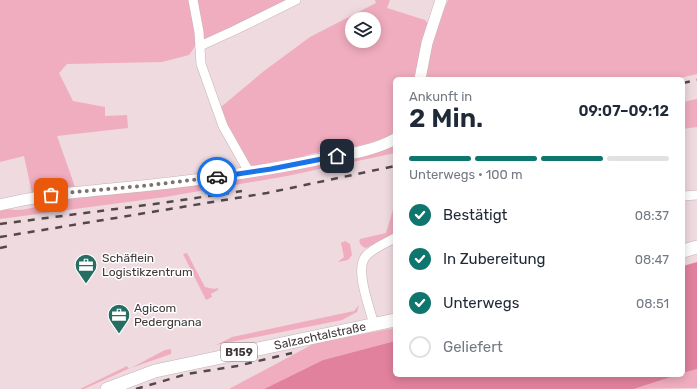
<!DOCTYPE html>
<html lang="de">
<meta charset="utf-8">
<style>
:root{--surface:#fff;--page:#f6f6f7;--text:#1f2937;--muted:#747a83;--line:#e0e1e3;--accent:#0f766e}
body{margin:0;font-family:Rubik,sans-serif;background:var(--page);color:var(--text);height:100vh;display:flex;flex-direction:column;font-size:15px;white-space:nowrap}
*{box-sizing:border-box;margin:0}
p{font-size:13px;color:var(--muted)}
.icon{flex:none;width:22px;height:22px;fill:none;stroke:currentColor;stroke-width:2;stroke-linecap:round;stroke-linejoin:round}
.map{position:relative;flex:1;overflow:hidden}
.drawer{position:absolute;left:393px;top:77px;width:292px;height:300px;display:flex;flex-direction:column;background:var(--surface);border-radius:6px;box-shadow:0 2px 10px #0003}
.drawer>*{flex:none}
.buttons{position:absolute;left:345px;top:12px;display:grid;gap:8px}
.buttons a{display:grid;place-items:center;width:36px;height:36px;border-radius:50%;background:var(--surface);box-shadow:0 2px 10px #0003;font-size:20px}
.pin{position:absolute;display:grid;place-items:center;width:34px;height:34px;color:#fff;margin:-17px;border-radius:8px;box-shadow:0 2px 6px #0006}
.courier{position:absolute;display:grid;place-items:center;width:40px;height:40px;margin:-20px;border:3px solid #1a73e8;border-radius:50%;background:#fff;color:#222;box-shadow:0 1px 5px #0007}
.summary em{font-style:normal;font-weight:600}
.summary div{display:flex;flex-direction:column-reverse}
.summary{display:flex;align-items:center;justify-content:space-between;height:68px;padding:0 16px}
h1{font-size:26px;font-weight:600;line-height:30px}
.bar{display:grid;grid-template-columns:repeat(4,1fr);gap:6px 4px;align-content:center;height:48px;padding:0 16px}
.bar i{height:5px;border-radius:3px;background:var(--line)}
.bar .on{background:var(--accent)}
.bar p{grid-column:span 4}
ol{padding:0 16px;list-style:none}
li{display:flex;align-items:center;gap:12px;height:44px}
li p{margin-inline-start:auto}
li .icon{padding:4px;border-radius:50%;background:var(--accent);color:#fff;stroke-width:4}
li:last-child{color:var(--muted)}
li i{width:22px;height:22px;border:2px solid var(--line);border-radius:50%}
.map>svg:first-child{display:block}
.green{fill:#f0adbf;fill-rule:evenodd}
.water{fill:#e1819d}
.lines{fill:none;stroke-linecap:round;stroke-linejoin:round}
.minor-casing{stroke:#c5b3b7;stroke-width:10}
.tertiary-casing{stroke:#c5b3b7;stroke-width:12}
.primary-casing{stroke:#c5b3b7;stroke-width:14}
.minor{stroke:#fff;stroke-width:9}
.tertiary{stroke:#fff;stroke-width:11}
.primary{stroke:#fff;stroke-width:13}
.rail{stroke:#52484b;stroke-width:2.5;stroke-dasharray:7 7;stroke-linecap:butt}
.done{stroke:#7d7174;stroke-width:4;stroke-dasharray:0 7.2}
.route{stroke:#1a73e8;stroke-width:5}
.labels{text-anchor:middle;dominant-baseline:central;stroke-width:3;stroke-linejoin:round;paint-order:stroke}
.shield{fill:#fff;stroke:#797475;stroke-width:1}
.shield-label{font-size:11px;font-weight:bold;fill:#40383a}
.poi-label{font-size:12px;fill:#40383a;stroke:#fff;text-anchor:start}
.street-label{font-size:12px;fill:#40383a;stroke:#fff}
</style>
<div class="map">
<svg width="697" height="389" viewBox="0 0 697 389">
<rect width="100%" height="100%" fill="#eedadf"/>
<g class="green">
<polygon points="0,0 190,0 197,37 196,45 189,55 162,62 67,64 59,73 73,101 105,107 105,116 127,115 128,128 57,136 75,187 32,193 24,156 0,162"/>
<polygon points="195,0 289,0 204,41"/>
<path d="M375 0H390L387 8 425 20 428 24 416 79H395V132C389 136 383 139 376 141 357 148 335 148 316 153 301 156 263 172 250 164 240 157 225 119 221 107L264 71 310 37 376 3ZM352 19H374V41H352Z"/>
<path d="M448 0H697V74L676 79H424C428 52 437 25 448 0Z"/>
<polygon points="697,99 697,127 683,129 683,102"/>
<path d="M395 145V153L287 176 165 197 0 219V210C8 208 9 210 16 210 27 210 44 206 53 199Z"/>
<path d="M395 203V233L366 248C362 247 358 243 360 239L386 233Z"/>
<polygon points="345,241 350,244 352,255 348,260 338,262 344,257 341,243"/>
<polygon points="187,253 205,287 214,289 218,288 218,290 211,294 212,297 206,300 183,254"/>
<polygon points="359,305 357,312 342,320 216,345 232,337 354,311"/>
<polygon points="395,328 395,341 323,360 264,389 229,389 315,343"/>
<polygon points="171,349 171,354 168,355 128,369 84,389 80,389 127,366 129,369 165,350"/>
<polygon points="697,369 697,388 634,389 677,375 683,375 683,373"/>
</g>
<g class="water">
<polygon points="697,262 697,369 683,373 683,266"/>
<polygon points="395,341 395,375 677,375 634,389 264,389 323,360"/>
</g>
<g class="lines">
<g class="minor-casing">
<g id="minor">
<polyline points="193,0 199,32 201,64 223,126 249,172"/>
<polyline points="200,46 233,31 296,0"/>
<polyline points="683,196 697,195"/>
<path d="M374 325C370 308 354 269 366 256 373 248 386 243 395 238"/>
</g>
</g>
<g class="tertiary-casing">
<g id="tertiary">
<polyline points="420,79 427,43 441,0"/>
<path d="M0 205C48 193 93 191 142 186 200 180 259 172 316 160 342 155 372 152 395 139"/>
</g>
</g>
<g class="primary-casing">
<g id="primary">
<polyline points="683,251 697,247"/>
<polyline points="107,389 155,371 395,320"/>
</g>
</g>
<use href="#minor" class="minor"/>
<use href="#tertiary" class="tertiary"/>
<use href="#primary" class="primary"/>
<g class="rail">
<polyline points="683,83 697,80"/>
<polyline points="0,224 162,203 242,191"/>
<polyline points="0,237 267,193 395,166"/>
<polyline points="0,248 9,246"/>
<polyline points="136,389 187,374 237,366 292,353"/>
</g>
</g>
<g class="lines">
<polyline class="done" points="51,195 75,192 142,186 217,177"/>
<polyline class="route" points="217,177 271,169 337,156"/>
</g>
<defs>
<g id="office-pin" transform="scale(1.15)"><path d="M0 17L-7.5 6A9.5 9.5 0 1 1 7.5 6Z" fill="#266d62" stroke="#fff"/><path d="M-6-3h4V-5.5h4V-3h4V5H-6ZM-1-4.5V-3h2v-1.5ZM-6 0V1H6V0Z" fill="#fff"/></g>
</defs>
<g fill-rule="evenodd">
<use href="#office-pin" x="86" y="265"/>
<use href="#office-pin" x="119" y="315"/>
</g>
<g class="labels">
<rect class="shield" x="221" y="343" width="36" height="18" rx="3"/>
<g class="shield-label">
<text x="239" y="352">B159</text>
</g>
<g class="poi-label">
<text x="102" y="258">Schäflein<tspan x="102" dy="14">Logistikzentrum</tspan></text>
<text x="134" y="308">Agicom<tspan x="134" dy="14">Pedergnana</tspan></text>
</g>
<g class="street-label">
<text transform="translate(320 336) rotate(-12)">Salzachtalstraße</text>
</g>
</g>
</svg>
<div class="buttons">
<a><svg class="icon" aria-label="layers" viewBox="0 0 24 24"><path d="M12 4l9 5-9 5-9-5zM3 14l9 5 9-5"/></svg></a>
</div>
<div class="pin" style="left:51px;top:195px;background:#ea580c"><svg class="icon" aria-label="bag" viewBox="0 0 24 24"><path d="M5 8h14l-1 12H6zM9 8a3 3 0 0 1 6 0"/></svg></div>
<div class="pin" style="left:337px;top:156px;background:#1f2937"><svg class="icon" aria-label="home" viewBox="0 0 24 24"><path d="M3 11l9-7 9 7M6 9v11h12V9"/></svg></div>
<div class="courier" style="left:217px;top:177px"><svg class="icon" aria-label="car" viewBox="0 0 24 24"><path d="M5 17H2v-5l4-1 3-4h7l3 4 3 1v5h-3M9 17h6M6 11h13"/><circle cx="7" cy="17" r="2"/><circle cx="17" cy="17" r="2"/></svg></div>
<section class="drawer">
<div class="summary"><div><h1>2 Min.</h1><p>Ankunft in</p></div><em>09:07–09:12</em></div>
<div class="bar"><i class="on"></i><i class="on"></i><i class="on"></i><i></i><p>Unterwegs · 100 m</p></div>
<ol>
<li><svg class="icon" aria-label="check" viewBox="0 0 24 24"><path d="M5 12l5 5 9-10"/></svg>Bestätigt<p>08:37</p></li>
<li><svg class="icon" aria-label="check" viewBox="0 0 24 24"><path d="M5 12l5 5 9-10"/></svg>In Zubereitung<p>08:47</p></li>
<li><svg class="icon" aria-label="check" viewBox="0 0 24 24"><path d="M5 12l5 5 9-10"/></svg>Unterwegs<p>08:51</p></li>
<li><i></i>Geliefert</li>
</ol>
</section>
</div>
